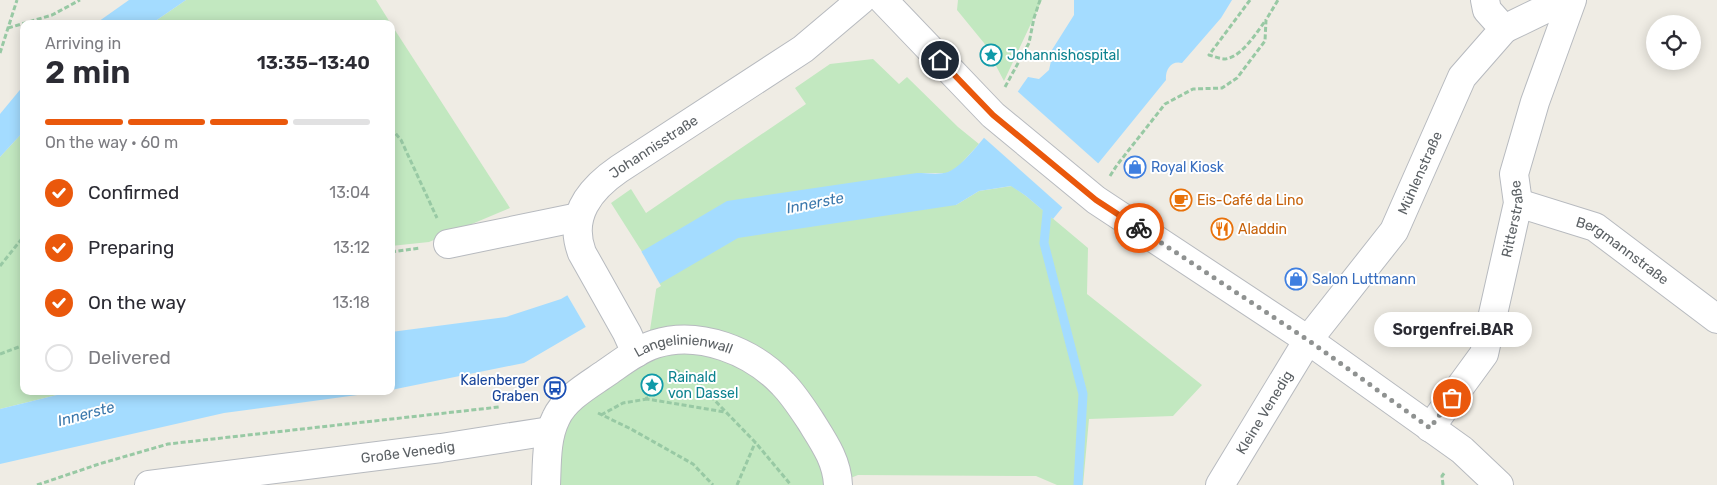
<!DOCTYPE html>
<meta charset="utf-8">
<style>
:root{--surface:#fff;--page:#f2f2f3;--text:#2b2b33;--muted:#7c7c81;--line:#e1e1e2;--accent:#ea580c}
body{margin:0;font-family:Rubik,sans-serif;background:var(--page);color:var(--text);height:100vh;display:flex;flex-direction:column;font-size:19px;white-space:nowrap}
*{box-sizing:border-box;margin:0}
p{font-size:16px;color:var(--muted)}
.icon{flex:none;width:28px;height:28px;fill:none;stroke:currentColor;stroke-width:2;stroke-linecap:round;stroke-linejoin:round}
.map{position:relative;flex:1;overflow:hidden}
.panel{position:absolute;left:20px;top:20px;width:375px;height:375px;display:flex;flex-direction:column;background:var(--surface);border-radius:10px;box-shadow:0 2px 12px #0003}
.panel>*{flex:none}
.buttons{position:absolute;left:1646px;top:15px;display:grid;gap:10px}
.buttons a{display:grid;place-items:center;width:55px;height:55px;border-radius:50%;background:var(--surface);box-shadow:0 2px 12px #0003;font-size:25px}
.pin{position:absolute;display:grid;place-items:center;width:42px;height:42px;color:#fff;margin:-21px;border:2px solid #fff;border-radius:50%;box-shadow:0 1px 5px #0007}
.courier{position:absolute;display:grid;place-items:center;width:50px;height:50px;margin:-25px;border:4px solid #ea580c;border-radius:50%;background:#fff;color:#222;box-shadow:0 1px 6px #0007}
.bubble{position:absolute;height:35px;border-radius:18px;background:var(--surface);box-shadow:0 2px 12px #0003;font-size:16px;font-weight:600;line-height:35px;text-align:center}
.overview em{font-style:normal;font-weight:600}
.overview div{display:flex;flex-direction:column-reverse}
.overview{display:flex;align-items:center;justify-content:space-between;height:85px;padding:0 25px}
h1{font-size:32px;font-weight:600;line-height:38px}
.bar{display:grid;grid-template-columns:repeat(4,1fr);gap:8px 5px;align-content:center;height:60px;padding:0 25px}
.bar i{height:6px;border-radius:4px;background:var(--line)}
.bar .on{background:var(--accent)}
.bar p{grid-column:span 4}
ol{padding:0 25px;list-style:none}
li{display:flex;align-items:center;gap:15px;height:55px}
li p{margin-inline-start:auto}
li .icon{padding:5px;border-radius:50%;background:var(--accent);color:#fff;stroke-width:4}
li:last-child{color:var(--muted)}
li i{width:28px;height:28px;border:2px solid var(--line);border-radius:50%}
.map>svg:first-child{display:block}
.green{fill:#c2e8c0}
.water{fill:#a4dcff}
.pier{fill:#efece4}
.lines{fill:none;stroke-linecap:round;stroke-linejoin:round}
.stream{stroke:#a4dcff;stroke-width:9}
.minor-casing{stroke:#b7babf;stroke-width:30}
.path{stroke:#98c9a4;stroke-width:3;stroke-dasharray:5 2.5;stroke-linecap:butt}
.minor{stroke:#fff;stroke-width:28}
.done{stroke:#8f9291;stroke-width:5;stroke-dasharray:0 9}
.route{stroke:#ea580c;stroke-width:6}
.labels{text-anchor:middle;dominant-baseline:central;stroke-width:4;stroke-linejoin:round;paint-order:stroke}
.culture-label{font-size:14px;fill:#0d838f;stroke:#fff;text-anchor:start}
.street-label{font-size:14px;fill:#5c6165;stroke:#fff}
.shop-label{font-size:14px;fill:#366cbe;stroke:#fff;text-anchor:start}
.food-label{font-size:14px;fill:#c56008;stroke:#fff;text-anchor:start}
.transit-label{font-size:14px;fill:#164399;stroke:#fff;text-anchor:end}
.water-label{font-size:15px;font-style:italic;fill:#3b78ac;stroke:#fff}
</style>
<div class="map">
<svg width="1717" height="485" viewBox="0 0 1717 485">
<rect width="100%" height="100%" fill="#efece4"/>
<g class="green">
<polygon points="186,0 376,0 391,24 151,24"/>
<polygon points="958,0 1042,0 1004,81 984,43 957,10"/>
<polygon points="391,24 510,208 429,242 391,246"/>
<polygon points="873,59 899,84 907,77 958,127 979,144 957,168 947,173 917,173 956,205 979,191 1012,186 1026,196 1088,248 1087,294 1202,385 1173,416 1089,419 1083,485 1057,485 1036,476 858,475 833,485 549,485 553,432 574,407 642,360 650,330 658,277 611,203 631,189 646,213 806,104 795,88 830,64"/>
<polygon points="24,131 24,391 73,391 0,409 0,157"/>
</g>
<g class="water">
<polygon points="129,0 186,0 151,24 95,24"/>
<path d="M1074 0H1232L1221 18 1182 63C1171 60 1165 70 1166 80L1053 219 1026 196 1011 186 979 191 956 205 738 238 524 363 391 390V332L506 317 561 299 727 201 917 173C926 173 940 175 948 172 970 164 1013 98 1028 77L1039 79 1049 70 1051 61 1050 53 1074 15Z"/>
<polygon points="24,85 24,131 0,157 0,114"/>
<polygon points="73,391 387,391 224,413 0,464 0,409"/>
</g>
<g class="pier">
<polygon points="1016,90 1100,165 1064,209 982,136"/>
<polygon points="640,249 661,286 587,329 566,293"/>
</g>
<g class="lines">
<polyline class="stream" points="1048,203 1044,243 1083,394 1078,485"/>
<g class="minor-casing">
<g id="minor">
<polyline points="883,0 993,115 1096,200 1308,340 1462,450 1499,485"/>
<polyline points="1504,29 1564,0"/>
<path id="s1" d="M1518 203 1595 227 1717 319"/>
<polyline points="448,244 579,217"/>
<path id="s2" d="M636 353 627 333 582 253C568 216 590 189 619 169L803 49 861 0"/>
<path id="s3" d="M1430 428 1484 354 1518 203 1514 174 1535 102 1572 0"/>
<path id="s4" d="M149 485 441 448 550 431"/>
<path id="s5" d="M546 485C547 463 546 438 556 418 565 398 589 385 606 373 622 362 637 350 655 344 699 330 752 351 783 384 793 394 802 408 810 420 823 441 837 460 838 485"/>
<path id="s6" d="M1220 485 1308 340 1394 231 1462 77 1504 29 1487 10 1485 0"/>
</g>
</g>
<g class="path">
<path d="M1250 0 1209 55C1213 56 1220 59 1225 59 1242 57 1256 33 1266 20"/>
<polyline points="8,28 52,15 80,0"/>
<polyline points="0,53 17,0"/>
<polyline points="1005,87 1029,43 1034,18 1040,0"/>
<polyline points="391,128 401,140 437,218"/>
<polyline points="1110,176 1117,165 1165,104 1193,89 1222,88 1237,78 1265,41 1266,20 1278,0"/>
<polyline points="391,252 420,248"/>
<polyline points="0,266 24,236"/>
<polyline points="0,354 24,345"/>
<polyline points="675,370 693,378 755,442 791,485"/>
<polyline points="643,382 647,399 725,412"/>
<polyline points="598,413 631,429 693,464 713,485"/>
<polyline points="601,415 623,403 647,399"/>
<polyline points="37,485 99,464 168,444 499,407"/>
<polyline points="737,485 755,443"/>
<polyline points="1443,485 1442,476 1445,472"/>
</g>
<use href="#minor" class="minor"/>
</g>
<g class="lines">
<polyline class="done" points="1139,228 1308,340 1430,428 1452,398"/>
<polyline class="route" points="940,60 993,115 1096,200 1139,228"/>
</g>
<defs>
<g id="sight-ring" transform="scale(1.125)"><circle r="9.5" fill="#fff" stroke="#0f9aa8" stroke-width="1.5"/><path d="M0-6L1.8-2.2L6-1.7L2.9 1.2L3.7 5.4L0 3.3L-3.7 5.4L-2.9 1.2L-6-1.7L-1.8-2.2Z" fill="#0f9aa8"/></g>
<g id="shop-ring" transform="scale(1.125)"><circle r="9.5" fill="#fff" stroke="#3f7fe0" stroke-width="1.5"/><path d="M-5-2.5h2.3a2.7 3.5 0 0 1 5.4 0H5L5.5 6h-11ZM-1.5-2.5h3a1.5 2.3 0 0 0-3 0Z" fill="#3f7fe0"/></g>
<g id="cafe-ring" transform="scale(1.125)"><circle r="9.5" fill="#fff" stroke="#e8710a" stroke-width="1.5"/><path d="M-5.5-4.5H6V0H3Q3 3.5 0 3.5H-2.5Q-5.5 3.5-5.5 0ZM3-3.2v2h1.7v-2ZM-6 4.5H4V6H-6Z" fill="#e8710a"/></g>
<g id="restaurant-ring" transform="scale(1.125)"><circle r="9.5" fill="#fff" stroke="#e8710a" stroke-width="1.5"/><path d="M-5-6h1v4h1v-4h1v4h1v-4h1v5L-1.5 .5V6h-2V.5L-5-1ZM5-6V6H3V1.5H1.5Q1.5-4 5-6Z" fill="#e8710a"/></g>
<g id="bus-ring" transform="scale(1.125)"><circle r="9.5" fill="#fff" stroke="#1a4fb4" stroke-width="1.5"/><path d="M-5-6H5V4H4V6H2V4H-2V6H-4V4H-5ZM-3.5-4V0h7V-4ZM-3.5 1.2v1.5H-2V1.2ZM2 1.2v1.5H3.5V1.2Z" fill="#1a4fb4"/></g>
</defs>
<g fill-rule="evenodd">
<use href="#sight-ring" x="991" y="55"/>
<use href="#shop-ring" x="1135" y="167"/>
<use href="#cafe-ring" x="1181" y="200"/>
<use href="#restaurant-ring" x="1222" y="229"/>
<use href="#shop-ring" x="1296" y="279"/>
<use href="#sight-ring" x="652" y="385"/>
<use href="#bus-ring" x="555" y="388"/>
</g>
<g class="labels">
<g class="culture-label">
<text x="1007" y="55">Johannishospital</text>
<text x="668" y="377">Rainald<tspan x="668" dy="16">von Dassel</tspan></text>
</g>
<g class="street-label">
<text stroke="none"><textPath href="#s2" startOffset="255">Johannisstraße</textPath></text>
<text stroke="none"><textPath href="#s6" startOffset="372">Mühlenstraße</textPath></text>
<text stroke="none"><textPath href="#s3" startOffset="230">Ritterstraße</textPath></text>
<text stroke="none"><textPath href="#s1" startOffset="116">Bergmannstraße</textPath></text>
<text stroke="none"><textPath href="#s5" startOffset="222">Langelinienwall</textPath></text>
<text stroke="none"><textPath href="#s6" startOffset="85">Kleine Venedig</textPath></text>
<text stroke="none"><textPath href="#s4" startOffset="261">Große Venedig</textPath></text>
</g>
<g class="shop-label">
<text x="1151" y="167">Royal Kiosk</text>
<text x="1312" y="279">Salon Luttmann</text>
</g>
<g class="food-label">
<text x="1197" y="200">Eis-Café da Lino</text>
<text x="1238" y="229">Aladdin</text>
</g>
<g class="transit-label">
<text x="539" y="380">Kalenberger<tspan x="539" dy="16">Graben</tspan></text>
</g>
<g class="water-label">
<text transform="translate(815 203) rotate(-11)">Innerste</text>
<text transform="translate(86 414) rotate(-15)">Innerste</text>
</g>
</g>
</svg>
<div class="buttons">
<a><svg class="icon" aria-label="locate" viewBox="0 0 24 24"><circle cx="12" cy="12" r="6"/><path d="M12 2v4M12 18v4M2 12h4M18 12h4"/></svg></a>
</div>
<div class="pin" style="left:1452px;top:398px;background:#ea580c"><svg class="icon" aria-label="bag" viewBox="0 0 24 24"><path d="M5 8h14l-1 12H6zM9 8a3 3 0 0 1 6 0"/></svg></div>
<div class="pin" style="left:940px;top:60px;background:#1f2937"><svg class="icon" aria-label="home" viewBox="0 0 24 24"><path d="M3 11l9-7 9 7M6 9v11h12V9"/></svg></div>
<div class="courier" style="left:1139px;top:228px"><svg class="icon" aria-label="bike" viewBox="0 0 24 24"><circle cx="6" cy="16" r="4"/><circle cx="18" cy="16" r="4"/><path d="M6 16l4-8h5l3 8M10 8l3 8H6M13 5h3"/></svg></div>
<div class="bubble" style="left:1374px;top:312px;width:158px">Sorgenfrei.BAR</div>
<section class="panel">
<div class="overview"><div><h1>2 min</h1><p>Arriving in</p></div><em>13:35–13:40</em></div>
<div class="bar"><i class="on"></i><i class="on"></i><i class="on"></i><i></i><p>On the way · 60 m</p></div>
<ol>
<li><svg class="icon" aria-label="check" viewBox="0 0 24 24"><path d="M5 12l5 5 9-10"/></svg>Confirmed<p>13:04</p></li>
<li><svg class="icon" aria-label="check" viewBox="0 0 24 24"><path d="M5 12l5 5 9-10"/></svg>Preparing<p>13:12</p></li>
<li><svg class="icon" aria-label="check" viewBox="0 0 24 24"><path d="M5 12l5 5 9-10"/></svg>On the way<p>13:18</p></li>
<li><i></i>Delivered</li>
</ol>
</section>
</div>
